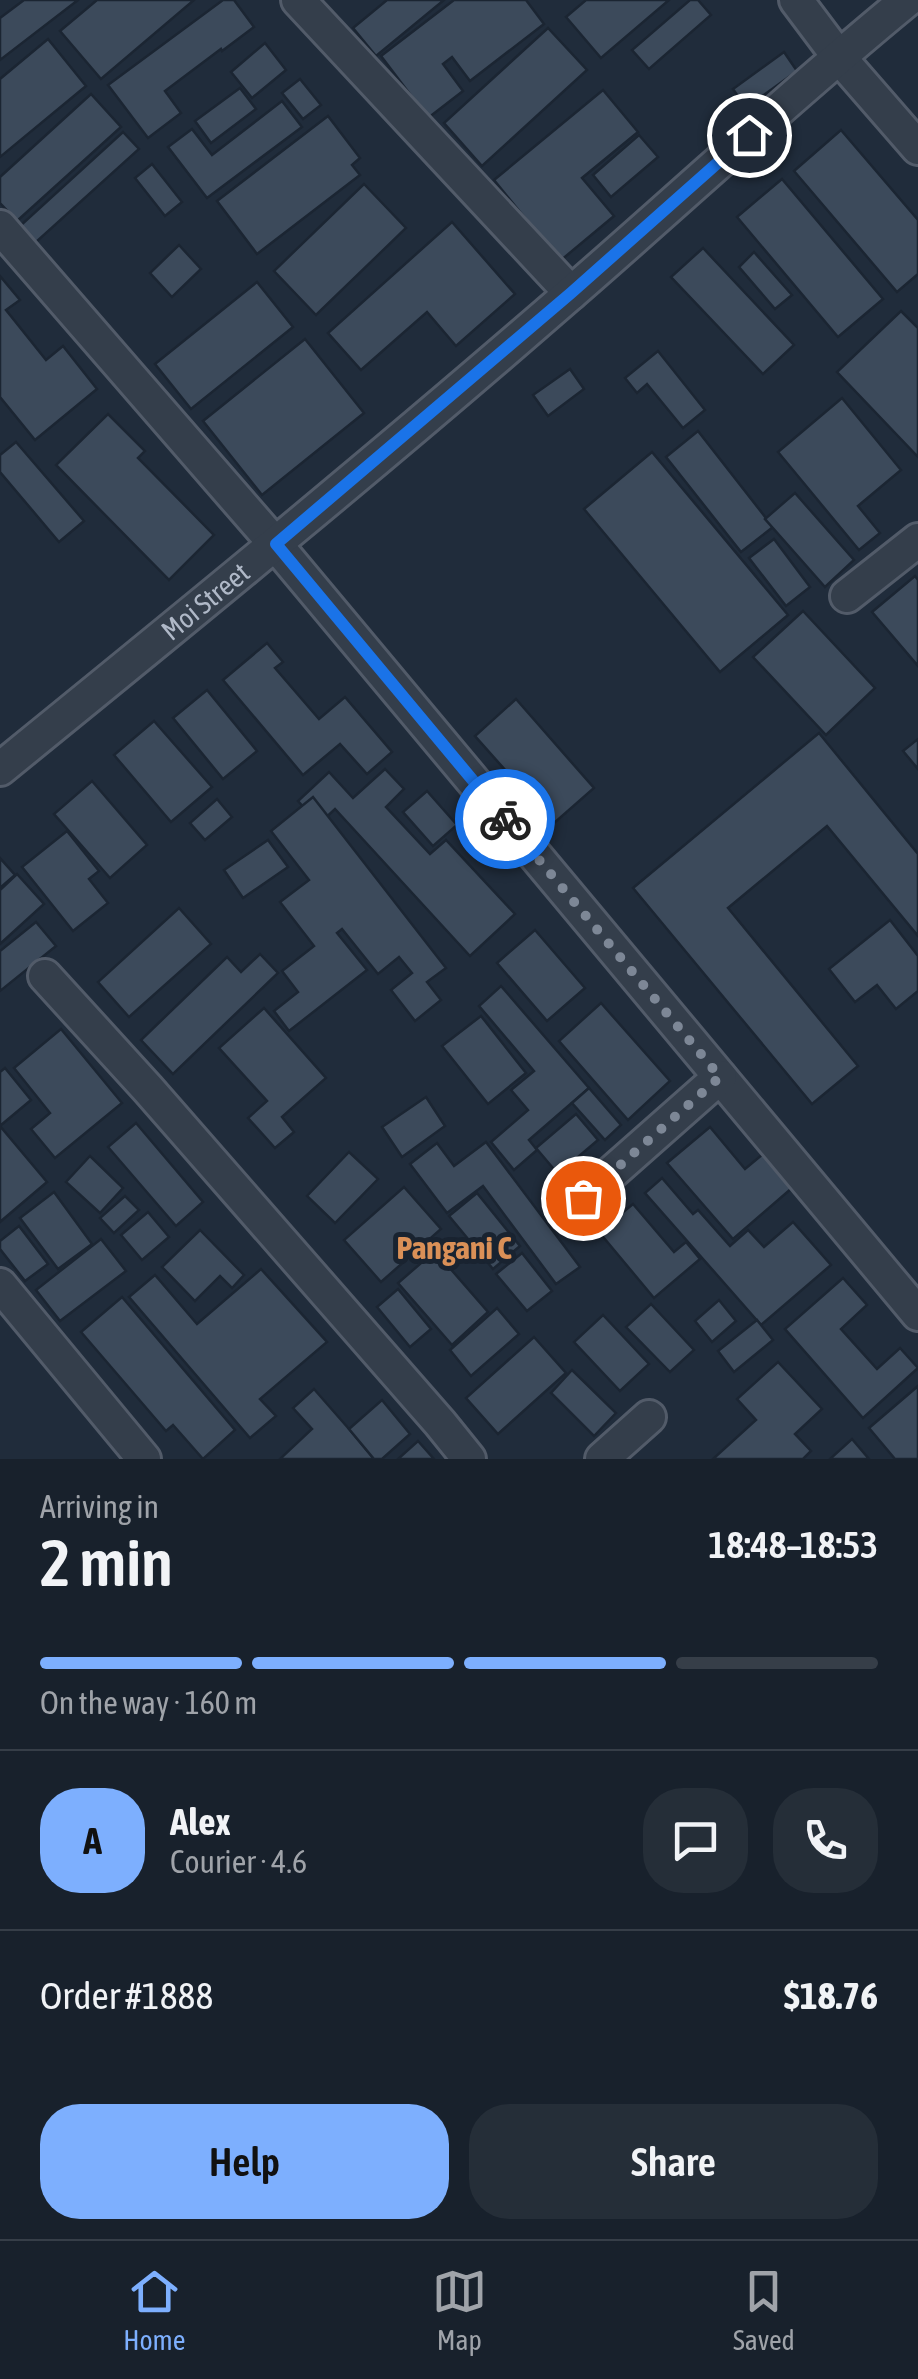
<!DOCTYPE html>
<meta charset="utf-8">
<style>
:root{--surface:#18212c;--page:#252e38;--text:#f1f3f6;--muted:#9fa3a9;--line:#363e48;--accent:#7daffe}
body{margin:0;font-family:"Asap Condensed",sans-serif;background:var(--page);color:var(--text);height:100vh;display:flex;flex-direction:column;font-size:38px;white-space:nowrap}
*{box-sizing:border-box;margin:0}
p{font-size:32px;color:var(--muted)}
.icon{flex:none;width:55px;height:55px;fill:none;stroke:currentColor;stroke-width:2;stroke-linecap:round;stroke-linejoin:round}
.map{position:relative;height:1459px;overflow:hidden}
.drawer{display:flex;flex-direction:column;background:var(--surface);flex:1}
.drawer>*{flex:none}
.pin{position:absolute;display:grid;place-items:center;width:85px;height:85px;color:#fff;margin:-42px;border:5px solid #fff;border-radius:50%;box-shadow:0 2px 10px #0007}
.courier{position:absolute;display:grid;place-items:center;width:100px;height:100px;margin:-50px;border:8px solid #1a73e8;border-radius:50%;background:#fff;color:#222;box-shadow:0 2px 12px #0007}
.summary em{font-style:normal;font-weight:600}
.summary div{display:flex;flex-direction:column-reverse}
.summary{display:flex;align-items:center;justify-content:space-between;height:170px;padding:0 40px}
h1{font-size:65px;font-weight:600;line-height:75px}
.bar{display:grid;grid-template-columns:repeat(4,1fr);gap:15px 10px;align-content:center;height:120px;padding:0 40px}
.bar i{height:12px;border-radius:8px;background:var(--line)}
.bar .on{background:var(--accent)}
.bar p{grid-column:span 4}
.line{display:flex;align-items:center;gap:25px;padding:0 40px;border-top:2px solid var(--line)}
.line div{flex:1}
.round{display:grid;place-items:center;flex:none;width:105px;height:105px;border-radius:40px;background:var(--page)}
.action{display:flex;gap:20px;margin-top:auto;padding:20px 40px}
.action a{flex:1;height:115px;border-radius:40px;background:var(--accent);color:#111;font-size:40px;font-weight:600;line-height:115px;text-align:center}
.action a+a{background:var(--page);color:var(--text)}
.tab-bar{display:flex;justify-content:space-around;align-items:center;height:140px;border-top:2px solid var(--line);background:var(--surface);font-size:28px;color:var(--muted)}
.tab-bar a{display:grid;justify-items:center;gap:5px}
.tab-bar .on{color:var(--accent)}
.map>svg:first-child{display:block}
.building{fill:#3c4a5b;stroke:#1b2532;stroke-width:2.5}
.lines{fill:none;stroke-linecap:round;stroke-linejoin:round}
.minor-casing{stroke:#525b69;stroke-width:38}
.minor{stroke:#343e4b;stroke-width:32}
.done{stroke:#7d8796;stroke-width:10;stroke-dasharray:0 18}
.route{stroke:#1a73e8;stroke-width:12}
.labels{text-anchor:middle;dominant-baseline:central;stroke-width:10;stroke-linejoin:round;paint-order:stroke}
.street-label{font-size:28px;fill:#afb8c7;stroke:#192330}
.quarter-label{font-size:32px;font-weight:bold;fill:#da9057;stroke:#192330}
</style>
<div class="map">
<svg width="918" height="1459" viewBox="0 0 918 1459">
<rect width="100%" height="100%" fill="#202c3b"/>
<g class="building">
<polygon points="24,0 78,0 0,60 0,18"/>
<polygon points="97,0 194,0 101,79 60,31"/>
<polygon points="223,0 234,0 254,27 222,51 221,49 165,91 181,113 148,138 108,85"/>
<polygon points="387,0 444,0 376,56 353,28"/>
<polygon points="454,0 526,0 544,24 470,81 452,57 443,64 463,91 428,118 381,56"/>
<polygon points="586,0 669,0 601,58 566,17"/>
<polygon points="690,0 698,0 711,15 649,69 632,50"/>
<polygon points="548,28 587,70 482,166 444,123"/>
<polygon points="48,39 86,86 0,157 0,79"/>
<polygon points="265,43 286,70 252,98 231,72"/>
<polygon points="784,52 797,71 746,108 733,89"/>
<polygon points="300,79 321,105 303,119 282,93"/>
<polygon points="240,88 256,109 211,143 195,121"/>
<polygon points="603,90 638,132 582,178 614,216 560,261 494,180"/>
<polygon points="91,94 121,127 17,221 0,203 0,177"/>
<polygon points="282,101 302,127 207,198 168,147 192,129 212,155"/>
<polygon points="328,116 360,158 352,165 360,175 257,254 217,201"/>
<polygon points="841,130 918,220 918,274 897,292 794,171"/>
<polygon points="123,132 139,149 35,243 20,226"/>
<polygon points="639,135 658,157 611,197 593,175"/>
<polygon points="152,164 182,202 165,216 135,178"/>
<polygon points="782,179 883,299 838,337 737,217"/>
<polygon points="364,184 406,228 316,315 274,271"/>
<polygon points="452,222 515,294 456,346 427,312 361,370 328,333"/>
<polygon points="179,245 201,269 172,297 150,273"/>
<polygon points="703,248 794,345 763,374 671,277"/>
<polygon points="754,252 792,295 775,309 739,267"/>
<polygon points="0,276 20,300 6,310 46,360 63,346 97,389 35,440 0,397"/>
<polygon points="257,282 293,327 191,409 155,364"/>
<polygon points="901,311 918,328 918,457 837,372"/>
<polygon points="305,339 364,413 262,495 203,421"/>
<polygon points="658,351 705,410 683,428 647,384 637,393 625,378"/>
<polygon points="570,369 584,389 548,416 533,395"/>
<polygon points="842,398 901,470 858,506 880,533 859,550 778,452"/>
<polygon points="108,414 145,451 138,458 214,535 169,580 56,465"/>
<polygon points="698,431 773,527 741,552 666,457"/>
<polygon points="16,442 84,521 59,542 0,472 0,455"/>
<polygon points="652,452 788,615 720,672 584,509"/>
<polygon points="795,493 854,560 825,587 765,519"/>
<polygon points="774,539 810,587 786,606 749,558"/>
<polygon points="915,576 918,580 918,666 872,612"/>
<polygon points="803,611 875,688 826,735 753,657"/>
<polygon points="267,643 283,662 275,668 319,719 345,697 392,752 367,774 340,744 303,775 223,680"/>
<polygon points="207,690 257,751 223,779 173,718"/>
<polygon points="516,699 594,788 553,824 475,736"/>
<polygon points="154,721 212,787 171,822 114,755"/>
<polygon points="819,733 918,854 918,936 827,826 728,908 858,1066 812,1104 633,888"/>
<polygon points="918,739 918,769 903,751"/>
<polygon points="385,769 404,789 386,807 430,854 446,840 515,914 470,956 335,809 319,824 298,801 329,772 353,798"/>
<polygon points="92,781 147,845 110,878 54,814"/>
<polygon points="427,791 457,825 433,846 403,812"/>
<polygon points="313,797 446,968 427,982 441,1000 415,1021 391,990 412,973 399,957 378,974 342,929 337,933 367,970 289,1031 274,1011 298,992 282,971 314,946 280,902 309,880 271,831"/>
<polygon points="217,799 232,817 205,840 190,823"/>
<polygon points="67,831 99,871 89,879 108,903 73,931 22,867"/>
<polygon points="268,840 288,867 243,898 224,870"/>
<polygon points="0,858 15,875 0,888"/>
<polygon points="17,874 44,904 0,944 0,890"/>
<polygon points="179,908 211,944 129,1017 98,982"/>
<polygon points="890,920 918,956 918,991 896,1009 877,985 855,1002 829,969"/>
<polygon points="36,922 56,946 0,991 0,951"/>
<polygon points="535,930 585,988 547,1021 497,963"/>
<polygon points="260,954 278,973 173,1074 141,1040 227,957 241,972"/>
<polygon points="501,986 589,1088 529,1140 537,1150 514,1170 491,1142 528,1110 511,1090 534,1071 479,1006"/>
<polygon points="601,1003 670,1081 628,1120 559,1041"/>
<polygon points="264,1008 326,1078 282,1117 294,1132 275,1148 248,1118 267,1101 219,1048"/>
<polygon points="481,1016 526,1073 488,1104 442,1046"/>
<polygon points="61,1029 122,1103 55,1158 31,1129 50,1113 14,1068"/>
<polygon points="5,1068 31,1100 0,1126 47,1182 0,1222 0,1072"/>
<polygon points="589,1088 621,1125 605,1140 572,1103"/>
<polygon points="426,1097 445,1126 402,1157 382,1127"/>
<polygon points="576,1114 598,1140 558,1174 536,1148"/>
<polygon points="136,1123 203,1202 176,1226 108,1147"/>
<polygon points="710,1127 745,1169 763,1154 792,1188 733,1239 667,1163"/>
<polygon points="486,1142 580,1267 556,1284 483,1186 447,1213 410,1164 437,1143 454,1166"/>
<polygon points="349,1152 378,1179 335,1223 307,1196"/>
<polygon points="90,1156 123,1188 100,1213 66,1182"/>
<polygon points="662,1178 693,1214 698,1210 730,1246 748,1230 764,1247 793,1222 831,1265 761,1325 645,1193"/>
<polygon points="404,1187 441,1229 381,1282 344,1240"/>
<polygon points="54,1192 92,1244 58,1269 20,1218"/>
<polygon points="477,1193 520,1246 493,1269 449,1216"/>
<polygon points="125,1196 139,1210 114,1233 100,1218"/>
<polygon points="633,1204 674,1252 686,1242 700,1259 654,1298 599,1232"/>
<polygon points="148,1212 169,1237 142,1260 121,1235"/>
<polygon points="19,1226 48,1264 25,1281 0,1249 0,1241"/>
<polygon points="200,1230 244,1275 232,1288 220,1276 195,1301 162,1267"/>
<polygon points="101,1239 126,1271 60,1321 36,1290"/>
<polygon points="435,1251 488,1312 452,1345 398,1283"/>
<polygon points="522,1253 552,1291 527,1311 496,1274"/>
<polygon points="261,1269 327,1342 260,1399 276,1416 250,1438 129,1297 155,1275 197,1324"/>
<polygon points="843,1278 867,1305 841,1329 877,1369 900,1348 918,1368 863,1418 785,1329"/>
<polygon points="398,1289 431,1329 410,1347 377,1307"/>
<polygon points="122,1297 235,1430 203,1459 173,1425 166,1431 81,1332"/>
<polygon points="719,1300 736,1321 712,1342 695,1321"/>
<polygon points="651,1304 694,1350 670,1372 626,1327"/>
<polygon points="497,1308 519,1334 471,1376 450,1350"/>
<polygon points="603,1315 649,1364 620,1391 574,1342"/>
<polygon points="757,1320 773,1340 734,1372 718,1351"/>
<polygon points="534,1337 566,1373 498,1434 466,1398"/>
<polygon points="778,1362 822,1409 795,1434 811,1451 803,1459 713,1459 756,1420 737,1399"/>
<polygon points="572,1370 616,1413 594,1436 551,1393"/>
<polygon points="918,1386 918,1459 895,1459 869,1428"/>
<polygon points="314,1389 349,1429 374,1459 280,1459 312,1429 293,1408"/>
<polygon points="382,1400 410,1434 382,1459 374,1459 349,1429"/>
<polygon points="852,1439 869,1459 830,1459"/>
<polygon points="418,1441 434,1459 398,1459"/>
</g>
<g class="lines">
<g class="minor-casing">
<g id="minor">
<polyline points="298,0 571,293"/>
<polyline points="796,0 838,56 918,148"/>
<polyline points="0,227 276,545 918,1314"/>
<polyline points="847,596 918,540"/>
<path id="s1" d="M0 769C192 613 384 456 570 294 683 196 792 94 907 0"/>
<polyline points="45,976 148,1089 440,1423 469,1459"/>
<polyline points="583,1198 720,1077"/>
<polyline points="0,1285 144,1459"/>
<polyline points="602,1459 649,1417"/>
</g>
</g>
<use href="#minor" class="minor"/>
</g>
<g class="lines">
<polyline class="done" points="505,819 720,1077 583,1198"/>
<polyline class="route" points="505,819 276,544 571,293 749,135"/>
</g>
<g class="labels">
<g class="street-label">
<text stroke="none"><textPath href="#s1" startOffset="265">Moi Street</textPath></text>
</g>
<g class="quarter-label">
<text x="454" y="1247">Pangani C</text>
</g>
</g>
</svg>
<div class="pin" style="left:583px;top:1198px;background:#ea580c"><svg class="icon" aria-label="bag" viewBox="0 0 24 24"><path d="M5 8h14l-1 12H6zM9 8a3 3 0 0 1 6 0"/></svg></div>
<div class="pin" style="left:749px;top:135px;background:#1f2937"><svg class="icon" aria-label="home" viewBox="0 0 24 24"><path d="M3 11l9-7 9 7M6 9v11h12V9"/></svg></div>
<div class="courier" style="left:505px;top:819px"><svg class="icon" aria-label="bike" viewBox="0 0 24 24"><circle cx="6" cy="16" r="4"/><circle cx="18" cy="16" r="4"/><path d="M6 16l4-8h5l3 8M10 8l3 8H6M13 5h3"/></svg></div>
</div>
<section class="drawer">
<div class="summary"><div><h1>2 min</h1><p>Arriving in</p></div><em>18:48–18:53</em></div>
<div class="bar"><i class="on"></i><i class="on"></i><i class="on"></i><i></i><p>On the way · 160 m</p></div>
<div class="line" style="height:180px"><b class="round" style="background:var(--accent);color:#111">A</b><div><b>Alex</b><p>Courier · 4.6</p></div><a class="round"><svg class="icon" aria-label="chat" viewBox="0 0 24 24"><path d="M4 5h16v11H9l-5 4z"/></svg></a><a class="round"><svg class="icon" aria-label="phone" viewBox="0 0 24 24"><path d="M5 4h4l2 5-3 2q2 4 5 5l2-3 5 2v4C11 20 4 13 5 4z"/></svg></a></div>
<div class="line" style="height:130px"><div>Order #1888</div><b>$18.76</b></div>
<div class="action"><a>Help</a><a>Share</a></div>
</section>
<nav class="tab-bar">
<a class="on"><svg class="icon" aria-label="home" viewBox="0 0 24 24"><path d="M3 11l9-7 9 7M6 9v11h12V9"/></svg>Home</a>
<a><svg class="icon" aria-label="map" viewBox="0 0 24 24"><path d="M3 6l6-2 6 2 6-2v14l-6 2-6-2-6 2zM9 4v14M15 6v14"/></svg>Map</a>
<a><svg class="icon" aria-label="saved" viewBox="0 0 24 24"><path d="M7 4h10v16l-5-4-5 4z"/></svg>Saved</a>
</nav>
